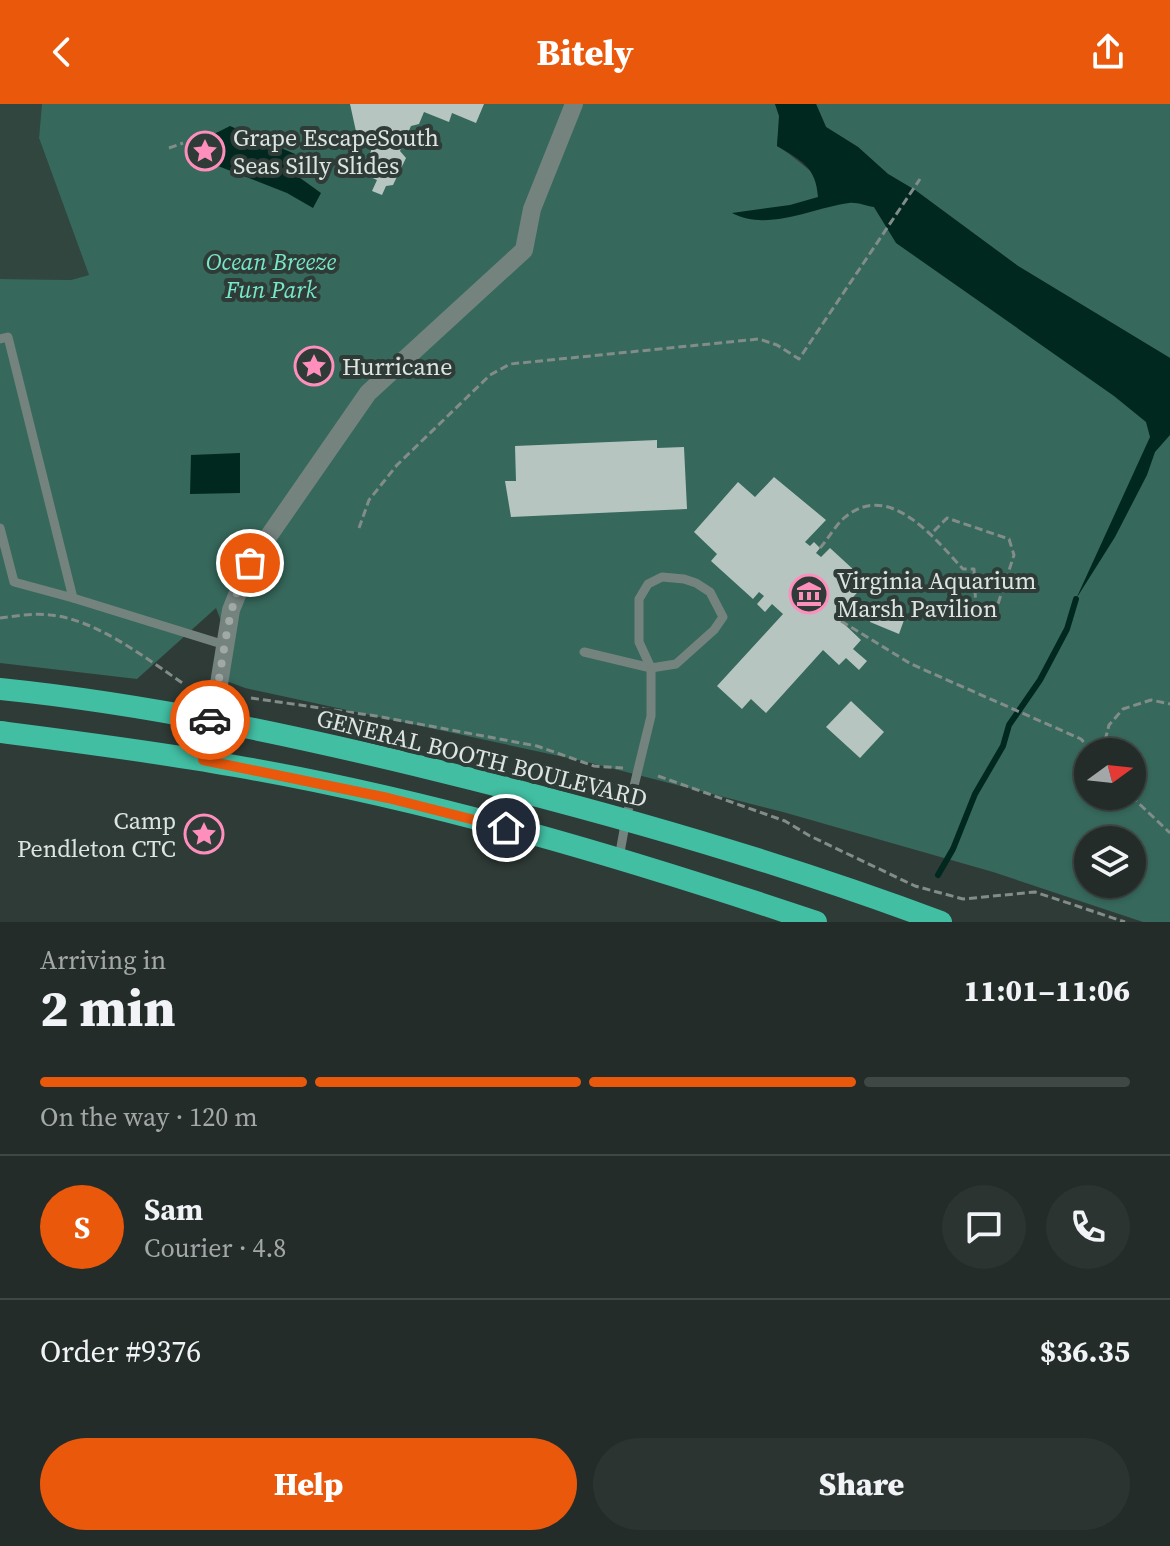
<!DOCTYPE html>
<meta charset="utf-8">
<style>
:root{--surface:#232c29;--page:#2b3431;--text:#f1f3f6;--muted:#a3a7a8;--line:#404846;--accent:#ea580c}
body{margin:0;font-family:"Source Serif 4",serif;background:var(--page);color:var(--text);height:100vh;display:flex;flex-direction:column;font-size:30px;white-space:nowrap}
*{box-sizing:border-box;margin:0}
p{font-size:26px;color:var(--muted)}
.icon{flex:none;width:44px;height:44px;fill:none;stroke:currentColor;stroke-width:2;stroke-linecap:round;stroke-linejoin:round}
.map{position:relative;height:818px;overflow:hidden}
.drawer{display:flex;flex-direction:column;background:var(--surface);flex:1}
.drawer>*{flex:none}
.needle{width:52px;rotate:75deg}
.buttons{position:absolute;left:1074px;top:634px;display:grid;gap:16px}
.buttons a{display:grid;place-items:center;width:72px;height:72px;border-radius:50%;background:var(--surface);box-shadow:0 2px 6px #0004,0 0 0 2px var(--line);font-size:40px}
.pin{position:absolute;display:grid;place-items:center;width:68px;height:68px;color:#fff;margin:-34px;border:4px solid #fff;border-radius:50%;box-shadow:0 2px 8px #0007}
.courier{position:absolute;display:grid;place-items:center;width:80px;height:80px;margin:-40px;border:6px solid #ea580c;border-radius:50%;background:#fff;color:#222;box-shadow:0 2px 10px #0007}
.head em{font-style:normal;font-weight:800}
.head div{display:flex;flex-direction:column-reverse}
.head{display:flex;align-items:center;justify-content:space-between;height:136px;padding:0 40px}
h1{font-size:52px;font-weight:800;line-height:60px}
.bar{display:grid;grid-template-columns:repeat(4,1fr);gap:12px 8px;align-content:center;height:96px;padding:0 40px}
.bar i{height:10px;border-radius:6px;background:var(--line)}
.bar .on{background:var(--accent)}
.bar p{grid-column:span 4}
.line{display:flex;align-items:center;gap:20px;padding:0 40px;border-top:2px solid var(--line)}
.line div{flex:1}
.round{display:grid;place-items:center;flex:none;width:84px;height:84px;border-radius:42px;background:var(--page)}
.primary-button{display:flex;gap:16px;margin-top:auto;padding:16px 40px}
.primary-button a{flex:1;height:92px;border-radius:48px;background:var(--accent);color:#fff;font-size:32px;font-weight:800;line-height:92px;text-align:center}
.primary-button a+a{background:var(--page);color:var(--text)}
header{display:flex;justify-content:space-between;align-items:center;height:104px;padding:0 40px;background:var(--accent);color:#fff;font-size:36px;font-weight:800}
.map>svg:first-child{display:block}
.built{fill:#324640}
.green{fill:#36685b;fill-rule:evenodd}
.water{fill:#00281f}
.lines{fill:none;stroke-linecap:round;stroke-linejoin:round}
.stream{stroke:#00281f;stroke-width:6}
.building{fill:#b7c5c1}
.path{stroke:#828c88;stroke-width:3;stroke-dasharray:8 4;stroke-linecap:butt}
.service{stroke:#75837f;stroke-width:9}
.minor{stroke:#75837f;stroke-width:18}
.trunk{stroke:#42bea3;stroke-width:22}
.done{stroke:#a0a9a6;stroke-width:8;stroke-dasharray:0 14.4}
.route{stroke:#ea580c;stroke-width:10}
.labels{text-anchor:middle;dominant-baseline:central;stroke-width:8;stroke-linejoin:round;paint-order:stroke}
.poi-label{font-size:24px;fill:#dde4e2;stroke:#2f3b37;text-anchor:start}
.park-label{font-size:24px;font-style:italic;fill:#77e6c9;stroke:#2f3b37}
.street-label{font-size:24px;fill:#dde4e2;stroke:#2f3b37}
</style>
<header><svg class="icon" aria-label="back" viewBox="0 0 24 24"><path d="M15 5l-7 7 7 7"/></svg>Bitely<svg class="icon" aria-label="share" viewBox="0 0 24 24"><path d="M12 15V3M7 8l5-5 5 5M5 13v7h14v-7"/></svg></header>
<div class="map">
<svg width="1170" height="818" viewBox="0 0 1170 818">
<rect width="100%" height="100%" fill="#2f3b37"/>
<polygon class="built" points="0,0 42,0 39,34 89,171 71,176 0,175"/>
<g class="green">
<path d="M42 0H775L780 12 777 42C812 63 832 94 874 103L890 128 1170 309V818H1143L993 768 783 708 587 658 245 584 221 575 226 530 216 504 137 575 0 559V175L71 176 89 171 39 34ZM1088 648H1132V692H1088ZM1088 736H1132V780H1088Z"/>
<polygon points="816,0 1170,0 1170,254 1018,162 915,86 888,70 858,43 826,23"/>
</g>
<g class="water">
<path d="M775 0H816L826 23 858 43 888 70 915 86 1018 162 1170 254V331L1155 348 1147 371 1115 433 1076 495 1150 333 1146 318 1114 292 896 139 874 103C866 102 857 98 849 99 812 104 767 128 732 109L790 101 818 93C816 63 801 56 777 42L779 12Z"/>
<polygon points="230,22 295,50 289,66 321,89 313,104 287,89 218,62 206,34"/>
<polygon points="240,349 240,389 190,390 191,351"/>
</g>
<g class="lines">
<polyline class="stream" points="938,771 953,745 975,690 1003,642 1009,621 1040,576 1067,525 1076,495"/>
</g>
<g class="building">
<polygon points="350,0 484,0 476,19 452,9 449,18 424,8 419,20 411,22 400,47 406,54 393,81 386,82 382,91 372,87 377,76 366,71 373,54 369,52 374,39 357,32"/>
<polygon points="657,336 657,344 684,343 687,405 511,413 505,377 516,377 515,342"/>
<polygon points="774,373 826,416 805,438 810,442 814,438 820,444 816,449 821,453 830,444 867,478 842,505 847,510 841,517 861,536 853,545 867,557 859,566 846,554 839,561 823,546 766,609 751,595 742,605 717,582 783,510 772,500 765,508 757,500 764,492 759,488 753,495 711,457 717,450 694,428 738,378 755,393"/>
<polygon points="875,505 904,516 899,530 870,518"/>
<polygon points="851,597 884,628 860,654 826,623"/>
</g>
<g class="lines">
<g class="path">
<polyline points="169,44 183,39"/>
<polyline points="359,424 369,396 397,361 490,271 510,260 759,235 777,241 799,255 920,75"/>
<path d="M820 444C828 435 835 422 844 414 889 375 935 435 963 465H974L976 507 996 506 1014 451 1009 435 947 414 931 430"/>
<path d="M0 514C16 512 34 509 50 511 96 515 147 555 184 580"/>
<polyline points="841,517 911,560 1081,635 1092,648"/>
<polyline points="251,594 376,612 537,642 594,662 623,664"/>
<polyline points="1102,648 1109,621 1123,605 1151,596 1170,600"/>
<polyline points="658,672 785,717 810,732 915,782 963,795 1035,788 1125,818"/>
<polyline points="1131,692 1170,729"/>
</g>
<g class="service">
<polyline points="0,235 8,233 73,494 14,478 0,424"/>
<polyline points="73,494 225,541"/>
<polyline points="584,548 651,564 676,560 714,526 723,513 710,488 696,479 684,475 662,473 648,480 639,495 639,538 651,564 651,612 626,715 619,754"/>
</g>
<polyline class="minor" points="203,656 209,617 218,586 231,506 250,459 368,289 524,146 532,105 574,0"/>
<g class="trunk">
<path d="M0 585C147 600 292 631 435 666 607 708 776 756 941 818"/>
<path d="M0 628C78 638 157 648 235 662 432 696 626 754 816 818"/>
</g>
</g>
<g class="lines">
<path class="done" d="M210 616C225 564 223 507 250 459"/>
<polyline class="route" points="210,616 203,656 388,694 506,724"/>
</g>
<defs>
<g id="sight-ring" transform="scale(2)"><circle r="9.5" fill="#2f3b37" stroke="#fe8ebc" stroke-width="1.5"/><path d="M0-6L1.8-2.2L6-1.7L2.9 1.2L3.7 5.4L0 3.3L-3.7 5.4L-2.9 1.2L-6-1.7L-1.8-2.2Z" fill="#fe8ebc"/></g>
<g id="museum-ring" transform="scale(2)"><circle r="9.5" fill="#2f3b37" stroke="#fe8ebc" stroke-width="1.5"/><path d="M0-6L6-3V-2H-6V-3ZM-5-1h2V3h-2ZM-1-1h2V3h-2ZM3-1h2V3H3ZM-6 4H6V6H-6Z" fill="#fe8ebc"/></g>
</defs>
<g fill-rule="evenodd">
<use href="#sight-ring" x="205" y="47"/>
<use href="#sight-ring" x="314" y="262"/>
<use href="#museum-ring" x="809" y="490"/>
<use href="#sight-ring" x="204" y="730"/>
</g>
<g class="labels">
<g class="poi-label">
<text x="233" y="33">Grape EscapeSouth<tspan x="233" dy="28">Seas Silly Slides</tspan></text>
<text x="342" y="262">Hurricane</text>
<text x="837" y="476">Virginia Aquarium<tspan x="837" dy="28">Marsh Pavilion</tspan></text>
<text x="176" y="716" text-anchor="end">Camp<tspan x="176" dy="28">Pendleton CTC</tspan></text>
</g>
<g class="park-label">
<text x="271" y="157">Ocean Breeze<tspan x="271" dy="28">Fun Park</tspan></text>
</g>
<g class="street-label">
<text transform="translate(482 654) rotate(14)">GENERAL BOOTH BOULEVARD</text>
</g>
</g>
</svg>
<div class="buttons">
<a><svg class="needle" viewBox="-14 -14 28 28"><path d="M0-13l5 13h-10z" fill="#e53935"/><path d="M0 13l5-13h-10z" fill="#a3a7a8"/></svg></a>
<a><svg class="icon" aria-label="layers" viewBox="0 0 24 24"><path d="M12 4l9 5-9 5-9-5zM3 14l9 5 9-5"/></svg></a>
</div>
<div class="pin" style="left:250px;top:459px;background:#ea580c"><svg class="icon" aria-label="bag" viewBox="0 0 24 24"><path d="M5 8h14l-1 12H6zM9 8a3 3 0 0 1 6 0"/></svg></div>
<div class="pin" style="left:506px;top:724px;background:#1f2937"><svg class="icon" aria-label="home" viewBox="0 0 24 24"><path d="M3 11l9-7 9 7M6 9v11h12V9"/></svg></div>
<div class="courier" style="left:210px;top:616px"><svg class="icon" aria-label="car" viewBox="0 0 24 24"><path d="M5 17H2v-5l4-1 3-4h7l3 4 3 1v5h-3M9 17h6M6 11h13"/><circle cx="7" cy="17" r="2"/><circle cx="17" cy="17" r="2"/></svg></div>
</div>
<section class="drawer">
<div class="head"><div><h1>2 min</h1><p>Arriving in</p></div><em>11:01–11:06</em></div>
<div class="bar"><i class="on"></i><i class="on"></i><i class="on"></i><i></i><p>On the way · 120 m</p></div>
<div class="line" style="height:144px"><b class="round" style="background:var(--accent);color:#fff">S</b><div><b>Sam</b><p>Courier · 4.8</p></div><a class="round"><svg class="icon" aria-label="chat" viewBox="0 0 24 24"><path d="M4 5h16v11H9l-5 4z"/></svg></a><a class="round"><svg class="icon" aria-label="phone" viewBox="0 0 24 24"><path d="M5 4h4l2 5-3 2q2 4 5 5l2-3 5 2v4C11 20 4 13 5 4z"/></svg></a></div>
<div class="line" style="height:104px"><div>Order #9376</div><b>$36.35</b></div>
<div class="primary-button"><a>Help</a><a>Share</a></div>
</section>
